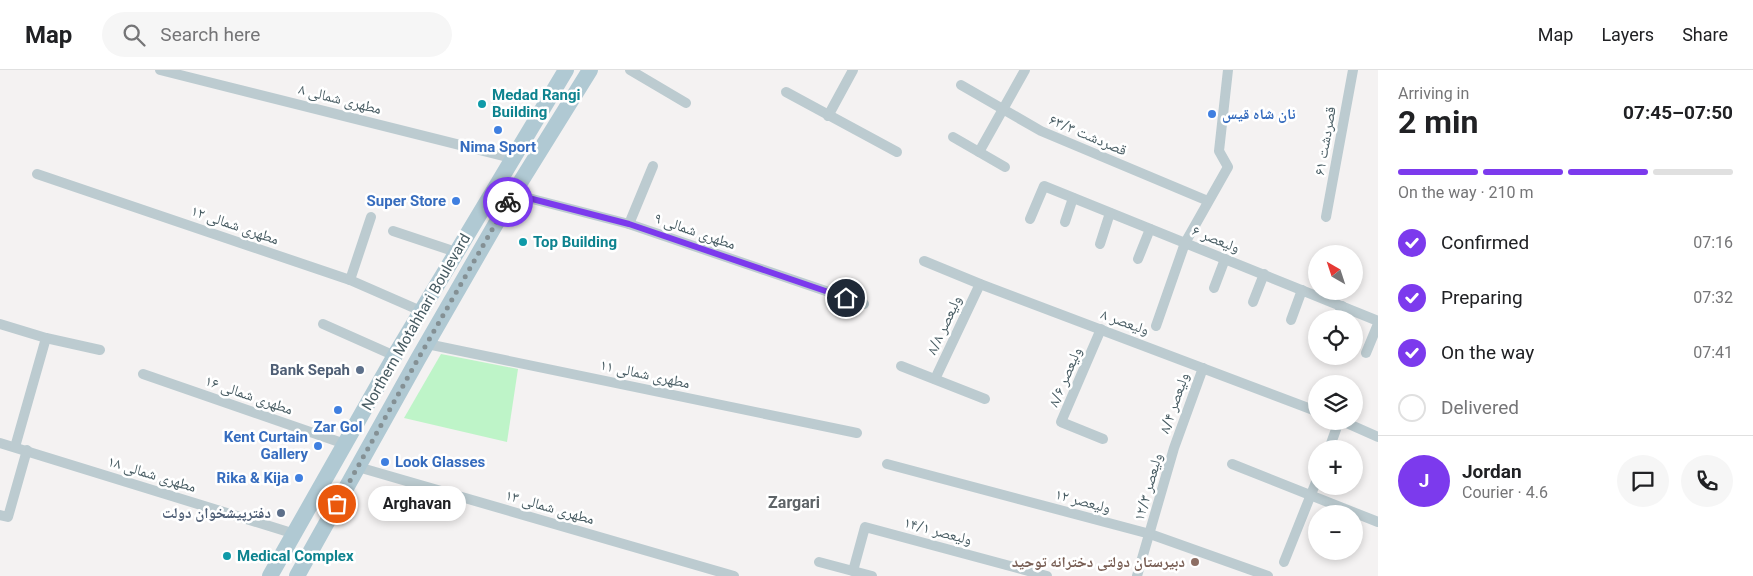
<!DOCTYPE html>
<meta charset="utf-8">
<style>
:root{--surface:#fff;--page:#f6f6f6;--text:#202124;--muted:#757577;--line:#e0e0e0;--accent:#7c3aed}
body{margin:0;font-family:Roboto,"Noto Naskh Arabic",sans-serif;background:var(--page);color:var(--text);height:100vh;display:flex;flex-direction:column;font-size:19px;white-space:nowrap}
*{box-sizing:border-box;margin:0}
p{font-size:16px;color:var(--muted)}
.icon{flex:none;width:28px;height:28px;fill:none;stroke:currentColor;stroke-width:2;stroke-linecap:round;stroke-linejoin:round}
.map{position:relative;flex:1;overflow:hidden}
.panel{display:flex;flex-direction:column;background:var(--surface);width:375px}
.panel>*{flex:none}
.needle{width:32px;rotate:321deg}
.fabs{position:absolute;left:1308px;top:175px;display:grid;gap:10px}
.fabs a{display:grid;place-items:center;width:55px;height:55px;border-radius:50%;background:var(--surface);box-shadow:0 2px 8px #0003;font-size:25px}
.pin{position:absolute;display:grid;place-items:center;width:42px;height:42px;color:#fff;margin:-21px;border:2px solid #fff;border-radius:50%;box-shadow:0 1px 5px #0007}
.courier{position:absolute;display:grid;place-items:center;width:50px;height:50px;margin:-25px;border:4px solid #7c3aed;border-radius:50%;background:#fff;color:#222;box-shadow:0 1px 6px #0007}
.bubble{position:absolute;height:35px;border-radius:18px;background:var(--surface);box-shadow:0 2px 8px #0003;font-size:16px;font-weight:700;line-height:35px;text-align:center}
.head em{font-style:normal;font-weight:700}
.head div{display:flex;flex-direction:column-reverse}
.head{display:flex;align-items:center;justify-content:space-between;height:85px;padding:0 20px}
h1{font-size:32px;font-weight:700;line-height:38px}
.bar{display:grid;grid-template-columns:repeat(4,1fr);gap:8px 5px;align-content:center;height:60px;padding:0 20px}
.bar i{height:6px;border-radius:4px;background:var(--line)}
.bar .selected{background:var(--accent)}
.bar p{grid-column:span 4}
.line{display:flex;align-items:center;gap:12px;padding:0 20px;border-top:1px solid var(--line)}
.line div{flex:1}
.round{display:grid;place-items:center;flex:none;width:52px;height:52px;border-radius:26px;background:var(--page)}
ol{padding:0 20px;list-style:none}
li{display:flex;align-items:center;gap:15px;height:55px}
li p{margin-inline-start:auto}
li .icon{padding:5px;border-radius:50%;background:var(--accent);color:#fff;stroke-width:4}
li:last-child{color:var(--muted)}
li i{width:28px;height:28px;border:2px solid var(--line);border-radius:50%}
header{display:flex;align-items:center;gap:30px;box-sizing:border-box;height:70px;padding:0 25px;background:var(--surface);border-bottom:1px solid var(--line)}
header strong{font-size:24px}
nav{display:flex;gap:28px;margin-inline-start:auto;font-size:18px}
.search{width:350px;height:45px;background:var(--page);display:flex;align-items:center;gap:12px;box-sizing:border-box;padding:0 18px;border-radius:28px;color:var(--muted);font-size:19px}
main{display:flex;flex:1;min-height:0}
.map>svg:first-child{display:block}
.green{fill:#bef4c8}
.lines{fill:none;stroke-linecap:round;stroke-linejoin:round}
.street{stroke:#bccbd0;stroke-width:10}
.primary{stroke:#b0c9d3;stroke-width:16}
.done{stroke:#849094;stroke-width:5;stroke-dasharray:0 9}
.route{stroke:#7c3aed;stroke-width:6}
.culture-dot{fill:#0f9aa8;stroke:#fff;stroke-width:2}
.shop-dot{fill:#3f7fe0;stroke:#fff;stroke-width:2}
.service-dot{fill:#5c6f8a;stroke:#fff;stroke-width:2}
.education-dot{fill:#8d6e63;stroke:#fff;stroke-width:2}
.labels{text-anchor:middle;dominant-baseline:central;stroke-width:5;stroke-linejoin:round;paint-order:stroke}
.culture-label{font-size:15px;font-weight:bold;fill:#0d838f;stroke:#fff;text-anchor:start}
.street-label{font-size:15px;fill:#475b62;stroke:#fff}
.shop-label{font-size:15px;font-weight:bold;fill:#366cbe;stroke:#fff;text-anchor:end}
.service-label{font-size:15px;font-weight:bold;fill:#4e5e75;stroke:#fff;text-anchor:end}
.education-label{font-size:15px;font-weight:bold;fill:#785e54;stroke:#fff;text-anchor:end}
.neighbourhood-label{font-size:16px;font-weight:bold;fill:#5e6468;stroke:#fff}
</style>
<header>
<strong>Map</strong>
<div class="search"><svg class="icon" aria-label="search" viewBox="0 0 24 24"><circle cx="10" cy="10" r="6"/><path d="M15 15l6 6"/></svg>Search here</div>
<nav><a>Map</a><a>Layers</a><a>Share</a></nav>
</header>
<main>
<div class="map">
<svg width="1378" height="506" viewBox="0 0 1378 506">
<rect width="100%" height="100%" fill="#f4f2f2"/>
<polygon class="green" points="441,284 518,299 507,372 404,348"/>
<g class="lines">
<g class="street">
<polyline points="160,0 512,88"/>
<polyline points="630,0 686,33"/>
<polyline points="961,15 1041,61 1208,131"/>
<polyline points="786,22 897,82"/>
<polyline points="828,46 853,0"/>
<polyline points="953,67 1005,97"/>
<polyline points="979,82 1025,0"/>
<polyline points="37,104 350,210 421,241"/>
<polyline points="513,124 629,154 864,234"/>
<polyline points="1326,147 1353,0"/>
<polyline points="1030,149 1044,116 1378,251"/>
<polyline points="1065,152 1073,128"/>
<polyline points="629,154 653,96"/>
<polyline points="393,161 456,182"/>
<polyline points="1100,174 1110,143"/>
<polyline points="1138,189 1150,159"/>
<polyline points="924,191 980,214 1316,341"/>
<polyline points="350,210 371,147"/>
<polyline points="1214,218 1225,189"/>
<polyline points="1253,232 1264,204"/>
<polyline points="1337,249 1342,236"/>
<polyline points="1291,250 1302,220"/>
<polyline points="0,254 46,268 100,280"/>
<polyline points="323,254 395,286"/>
<polyline points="1156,256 1185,173 1228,97 1219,81 1228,0"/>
<polyline points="1101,259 1061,352 1103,369"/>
<polyline points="427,274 857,363"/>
<polyline points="1366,283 1378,254"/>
<polyline points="901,296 985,329"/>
<polyline points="143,304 345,374"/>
<polyline points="935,309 980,214"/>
<polyline points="1342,351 1378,367"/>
<polyline points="0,373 295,464"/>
<polyline points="15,377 46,268"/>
<polyline points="1329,379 1339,351"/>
<polyline points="887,394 1150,464 1268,506"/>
<polyline points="1232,394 1378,452"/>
<polyline points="358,397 734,506"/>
<polyline points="0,445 8,447 27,380"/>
<polyline points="819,492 872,506"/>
<polyline points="1284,492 1316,412"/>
<polyline points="853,501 865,457 1047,506"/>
<polyline points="1137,506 1174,378 1203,298"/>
</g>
<g class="primary">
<polyline points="270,506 398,280 566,0"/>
<polyline points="297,506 418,289 513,124 590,0"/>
</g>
</g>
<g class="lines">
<polyline class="done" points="337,434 418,289 508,132"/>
<polyline class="route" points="508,132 513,124 629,154 846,228"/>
</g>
<g class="culture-dot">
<circle cx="482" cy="34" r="5"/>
<circle cx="523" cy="172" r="5"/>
<circle cx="227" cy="486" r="5"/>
</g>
<g class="shop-dot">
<circle cx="1212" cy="44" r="5"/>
<circle cx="498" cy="60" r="5"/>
<circle cx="456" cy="131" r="5"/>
<circle cx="338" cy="340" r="5"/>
<circle cx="318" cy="376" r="5"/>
<circle cx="385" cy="392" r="5"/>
<circle cx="299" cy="408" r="5"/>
</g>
<g class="service-dot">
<circle cx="360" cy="300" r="5"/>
<circle cx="281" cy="443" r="5"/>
</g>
<circle class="education-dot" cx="1195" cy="492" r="5"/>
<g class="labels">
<g class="culture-label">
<text x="492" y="25">Medad Rangi<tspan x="492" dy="17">Building</tspan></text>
<text x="533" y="172">Top Building</text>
<text x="237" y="486">Medical Complex</text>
</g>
<g class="street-label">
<text transform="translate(340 29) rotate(14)">۸ مطهری شمالی</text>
<text transform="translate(1088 65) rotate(23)">۶۳/۳ قصردشت</text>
<text transform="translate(1325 71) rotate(-80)">۶۱ قصردشت</text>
<text transform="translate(235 155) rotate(19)">۱۲ مطهری شمالی</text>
<text transform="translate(695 161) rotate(19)">۹ مطهری شمالی</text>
<text transform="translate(1216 169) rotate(22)">۶ ولیعصر</text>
<text transform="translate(416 252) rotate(-60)">Northern Motahhari Boulevard</text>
<text transform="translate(1125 252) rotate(20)">۸ ولیعصر</text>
<text transform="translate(944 255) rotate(-65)">۸/۸ ولیعصر</text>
<text transform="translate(645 304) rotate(12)">۱۱ مطهری شمالی</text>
<text transform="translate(1065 307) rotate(-67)">۸/۶ ولیعصر</text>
<text transform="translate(249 325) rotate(19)">۱۶ مطهری شمالی</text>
<text transform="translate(1174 333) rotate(-71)">۸/۴ ولیعصر</text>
<text transform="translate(152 404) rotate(17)">۱۸ مطهری شمالی</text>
<text transform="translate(1148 417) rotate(-74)">۱۲/۳ ولیعصر</text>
<text transform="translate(1083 431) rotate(15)">۱۲ ولیعصر</text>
<text transform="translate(550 437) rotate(16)">۱۳ مطهری شمالی</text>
<text transform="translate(938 461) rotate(15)">۱۴/۱ ولیعصر</text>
</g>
<g class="shop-label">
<text x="1222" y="44" text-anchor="start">نان شاه قیس</text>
<text x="498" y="77" text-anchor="middle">Nima Sport</text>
<text x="446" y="131">Super Store</text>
<text x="338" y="357" text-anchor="middle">Zar Gol</text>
<text x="308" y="367">Kent Curtain<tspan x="308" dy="17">Gallery</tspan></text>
<text x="395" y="392" text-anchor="start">Look Glasses</text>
<text x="289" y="408">Rika &amp; Kija</text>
</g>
<g class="service-label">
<text x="350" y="300">Bank Sepah</text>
<text x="271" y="443">دفترپیشخوان دولت</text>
</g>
<g class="education-label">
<text x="1185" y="492">دبیرستان دولتی دخترانه توحید</text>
</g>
<g class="neighbourhood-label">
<text x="794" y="432">Zargari</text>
</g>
</g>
</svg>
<div class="fabs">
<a><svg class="needle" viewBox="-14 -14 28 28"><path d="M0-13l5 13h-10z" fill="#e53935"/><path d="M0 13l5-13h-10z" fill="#757577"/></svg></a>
<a><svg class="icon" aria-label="locate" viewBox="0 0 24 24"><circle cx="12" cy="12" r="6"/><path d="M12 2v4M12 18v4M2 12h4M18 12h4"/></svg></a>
<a><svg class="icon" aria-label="layers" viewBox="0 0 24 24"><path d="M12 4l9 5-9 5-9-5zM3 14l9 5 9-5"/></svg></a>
<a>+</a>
<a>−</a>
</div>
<div class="pin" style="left:337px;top:434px;background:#ea580c"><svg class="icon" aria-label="bag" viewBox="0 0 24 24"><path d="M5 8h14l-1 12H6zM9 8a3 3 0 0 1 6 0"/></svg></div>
<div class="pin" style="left:846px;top:228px;background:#1f2937"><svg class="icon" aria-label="home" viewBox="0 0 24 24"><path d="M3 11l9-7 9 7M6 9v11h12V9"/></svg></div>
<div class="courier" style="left:508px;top:132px"><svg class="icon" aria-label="bike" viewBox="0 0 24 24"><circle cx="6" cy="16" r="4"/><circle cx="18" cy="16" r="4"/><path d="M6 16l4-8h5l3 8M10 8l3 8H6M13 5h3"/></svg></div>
<div class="bubble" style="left:368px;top:416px;width:98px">Arghavan</div>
</div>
<section class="panel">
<div class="head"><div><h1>2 min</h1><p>Arriving in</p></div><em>07:45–07:50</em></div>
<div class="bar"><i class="selected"></i><i class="selected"></i><i class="selected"></i><i></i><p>On the way · 210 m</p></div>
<ol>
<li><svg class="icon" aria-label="check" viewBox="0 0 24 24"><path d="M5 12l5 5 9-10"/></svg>Confirmed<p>07:16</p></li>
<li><svg class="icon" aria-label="check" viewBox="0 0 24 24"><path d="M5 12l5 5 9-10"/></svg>Preparing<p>07:32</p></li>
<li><svg class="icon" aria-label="check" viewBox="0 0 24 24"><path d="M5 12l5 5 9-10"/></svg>On the way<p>07:41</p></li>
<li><i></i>Delivered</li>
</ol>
<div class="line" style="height:90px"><b class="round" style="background:var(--accent);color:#fff">J</b><div><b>Jordan</b><p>Courier · 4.6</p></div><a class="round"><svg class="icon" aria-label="chat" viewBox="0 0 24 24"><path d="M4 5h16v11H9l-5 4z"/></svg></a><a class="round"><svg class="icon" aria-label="phone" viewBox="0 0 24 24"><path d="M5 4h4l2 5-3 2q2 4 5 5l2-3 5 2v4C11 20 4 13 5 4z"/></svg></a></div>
</section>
</main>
